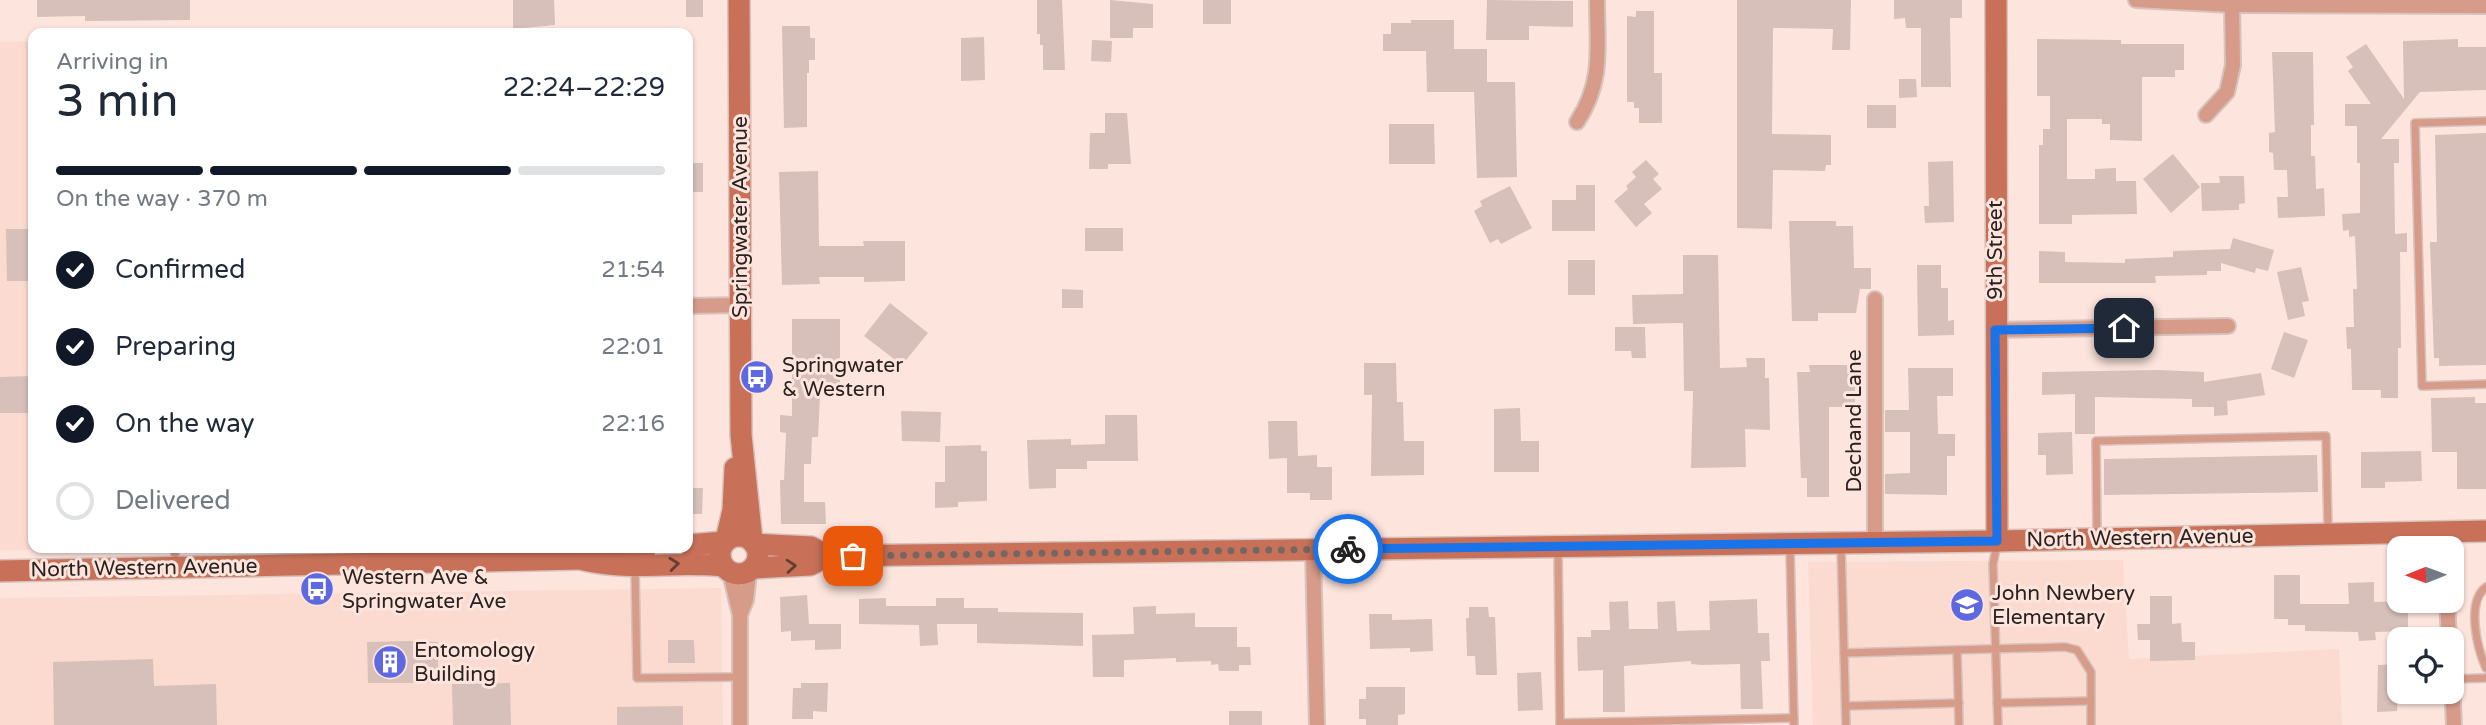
<!DOCTYPE html>
<meta charset="utf-8">
<style>
:root{--surface:#fff;--page:#f6f6f7;--text:#1f2937;--muted:#747a83;--line:#e0e1e3;--accent:#111827}
body{margin:0;font-family:"Varela Round",sans-serif;background:var(--page);color:var(--text);height:100vh;display:flex;flex-direction:column;font-size:26px;white-space:nowrap}
*{box-sizing:border-box;margin:0}
p{font-size:23px;color:var(--muted)}
.icon{flex:none;width:38px;height:38px;fill:none;stroke:currentColor;stroke-width:2;stroke-linecap:round;stroke-linejoin:round}
.map{position:relative;flex:1;overflow:hidden}
.details{position:absolute;left:28px;top:28px;width:665px;height:525px;display:flex;flex-direction:column;background:var(--surface);border-radius:14px;box-shadow:0 2px 5px #0004}
.details>*{flex:none}
.needle{width:46px;rotate:269deg}
.buttons{position:absolute;left:2387px;top:536px;display:grid;gap:14px}
.buttons a{display:grid;place-items:center;width:77px;height:77px;border-radius:14px;background:var(--surface);box-shadow:0 2px 5px #0004;font-size:35px}
.pin{position:absolute;display:grid;place-items:center;width:60px;height:60px;color:#fff;margin:-30px;border-radius:14px;box-shadow:0 4px 10px #0006}
.courier{position:absolute;display:grid;place-items:center;width:70px;height:70px;margin:-35px;border:5px solid #1a73e8;border-radius:50%;background:#fff;color:#222;box-shadow:0 2px 9px #0007}
.head em{font-style:normal;font-weight:600}
.head div{display:flex;flex-direction:column-reverse}
.head{display:flex;align-items:center;justify-content:space-between;height:119px;padding:0 28px}
h1{font-size:46px;font-weight:600;line-height:52px}
.bar{display:grid;grid-template-columns:repeat(4,1fr);gap:10px 7px;align-content:center;height:84px;padding:0 28px}
.bar i{height:9px;border-radius:5px;background:var(--line)}
.bar .current{background:var(--accent)}
.bar p{grid-column:span 4}
ol{padding:0 28px;list-style:none}
li{display:flex;align-items:center;gap:21px;height:77px}
li p{margin-inline-start:auto}
li .icon{padding:7px;border-radius:50%;background:var(--accent);color:#fff;stroke-width:4}
li:last-child{color:var(--muted)}
li i{width:38px;height:38px;border:4px solid var(--line);border-radius:50%}
.map>svg:first-child{display:block}
.built{fill:#fbdad0}
.building{fill:#d7c0b9}
.lines{fill:none;stroke-linecap:round;stroke-linejoin:round}
.lane-casing{stroke:#d7c2bc;stroke-width:10}
.street-casing{stroke:#d7c2bc;stroke-width:18}
.secondary-casing{stroke:#d7c2bc;stroke-width:24}
.lane{stroke:#d79b89;stroke-width:7}
.street{stroke:#d79b89;stroke-width:14}
.secondary{stroke:#c87158;stroke-width:21}
.oneway{stroke:#623e33}
.done{stroke:#746662;stroke-width:7;stroke-dasharray:0 12.6}
.route{stroke:#1a73e8;stroke-width:9}
.labels{text-anchor:middle;dominant-baseline:central;stroke-width:6;stroke-linejoin:round;paint-order:stroke}
.street-label{font-size:21px;fill:#2b221f;stroke:#fde5de}
.poi-label{font-size:21px;fill:#2b221f;stroke:#fde5de;text-anchor:start}
</style>
<div class="map">
<svg width="2486" height="725" viewBox="0 0 2486 725">
<rect width="100%" height="100%" fill="#fde5de"/>
<g class="built">
<polygon points="33,41 33,548 204,549 0,550 0,42"/>
<polygon points="2123,560 2129,659 2339,649 2342,725 1813,725 1808,562"/>
<polygon points="721,588 723,725 0,725 0,598"/>
</g>
<g class="building">
<polygon points="37,0 190,0 190,20 85,21 85,16 37,17"/>
<polygon points="513,0 554,0 555,25 513,29"/>
<rect x="686" y="0" width="17" height="17"/>
<polygon points="1037,0 1062,0 1065,70 1043,70 1043,45 1040,45 1040,34 1037,34"/>
<polygon points="1110,0 1153,4 1153,28 1133,28 1133,38 1110,38"/>
<rect x="1203" y="0" width="28" height="24"/>
<polygon points="1487,0 1573,1 1573,27 1529,26 1529,40 1486,40"/>
<polygon points="1737,0 1851,0 1850,50 1832,50 1833,29 1773,28 1772,134 1831,135 1831,165 1826,165 1825,171 1773,170 1772,229 1737,228"/>
<polygon points="1894,0 1962,0 1962,18 1950,18 1951,87 1921,87 1921,28 1906,28 1905,18 1894,19"/>
<polygon points="1636,11 1654,11 1654,73 1662,73 1662,123 1639,123 1639,108 1634,108 1634,102 1627,102 1627,16 1636,17"/>
<polygon points="1411,20 1454,20 1454,49 1487,49 1487,82 1515,82 1517,177 1477,178 1474,92 1427,92 1426,51 1383,51 1383,34 1391,34 1391,23 1411,23"/>
<polygon points="782,26 810,26 810,38 815,38 815,60 809,60 809,73 807,73 807,127 784,128"/>
<polygon points="984,37 985,80 961,81 961,38"/>
<polygon points="2037,39 2121,40 2121,44 2184,44 2184,70 2175,70 2175,77 2142,77 2142,141 2110,140 2110,124 2102,124 2102,119 2067,119 2067,179 2095,179 2095,169 2116,168 2116,181 2136,181 2137,214 2072,215 2072,224 2039,224 2039,145 2043,145 2043,129 2050,129 2050,96 2037,96"/>
<polygon points="2458,39 2458,47 2486,47 2486,90 2420,92 2381,139 2399,139 2399,163 2394,163 2395,234 2407,233 2407,252 2400,252 2401,348 2398,348 2398,398 2381,398 2381,390 2352,390 2351,349 2347,349 2346,327 2354,327 2353,289 2357,289 2355,236 2349,237 2349,230 2343,231 2342,214 2360,213 2360,163 2357,163 2357,126 2345,126 2345,104 2371,104 2348,71 2353,67 2346,57 2366,44 2404,99 2403,41"/>
<polygon points="1092,40 1112,41 1111,62 1091,61"/>
<polygon points="2272,52 2313,52 2314,125 2311,125 2311,156 2315,156 2316,189 2324,188 2325,216 2278,218 2277,197 2288,197 2287,170 2274,170 2273,153 2269,152 2269,133 2275,132"/>
<polygon points="1899,79 1916,79 1917,97 1899,98"/>
<rect x="1867" y="105" width="29" height="23"/>
<polygon points="1105,113 1127,113 1131,164 1108,164 1108,169 1089,169 1090,133 1105,133"/>
<polygon points="1389,124 1434,124 1435,164 1389,164"/>
<polygon points="2486,133 2486,365 2439,366 2439,358 2434,358 2430,242 2437,242 2435,135"/>
<polygon points="2173,154 2200,187 2171,213 2143,179"/>
<polygon points="1646,160 1659,174 1653,179 1662,189 1644,204 1652,213 1636,227 1614,201 1628,189 1626,186 1636,177 1632,172"/>
<polygon points="1953,161 1954,222 1925,223 1924,206 1929,206 1928,162"/>
<rect x="688" y="163" width="15" height="29"/>
<polygon points="818,171 819,246 864,246 863,241 905,241 905,281 864,282 864,277 819,277 820,284 782,285 779,172"/>
<polygon points="2219,176 2244,176 2245,203 2239,204 2239,210 2202,211 2201,183 2220,183"/>
<polygon points="1576,185 1595,185 1595,231 1552,231 1552,200 1576,200"/>
<polygon points="1510,186 1532,228 1501,244 1498,239 1490,243 1474,211 1482,206 1480,201"/>
<polygon points="1789,221 1836,221 1836,226 1853,226 1854,268 1871,268 1871,289 1860,289 1856,313 1818,313 1818,321 1792,321"/>
<rect x="1085" y="228" width="38" height="23"/>
<polygon points="6,229 31,229 32,281 7,281"/>
<polygon points="2233,238 2274,250 2268,271 2256,268 2255,273 2221,263 2221,271 2207,271 2207,275 2155,276 2156,283 2039,283 2039,251 2065,252 2065,262 2125,263 2125,259 2173,257 2173,251 2230,249"/>
<polygon points="1683,255 1718,255 1720,368 1747,367 1746,358 1765,358 1765,378 1769,378 1770,430 1745,429 1746,467 1691,468 1693,391 1684,391 1683,323 1633,324 1632,295 1683,294"/>
<rect x="1568" y="260" width="27" height="35"/>
<polygon points="1917,265 1941,265 1941,288 1948,288 1948,321 1954,320 1954,335 1918,336"/>
<polygon points="2301,267 2309,301 2302,302 2305,316 2288,320 2277,272"/>
<polygon points="1062,289 1083,290 1083,308 1062,308"/>
<polygon points="890,303 928,333 902,365 864,336"/>
<polygon points="792,319 840,319 840,396 820,396 818,437 812,437 811,464 804,464 804,502 825,502 826,524 781,524 780,480 784,480 786,433 780,432 780,415 792,416"/>
<polygon points="1615,327 1645,327 1646,358 1632,358 1631,351 1615,351"/>
<polygon points="2284,332 2308,340 2294,378 2271,369"/>
<polygon points="1364,363 1396,363 1397,402 1403,402 1404,441 1424,441 1424,475 1371,476 1372,395 1364,395"/>
<polygon points="1809,365 1855,365 1855,407 1829,407 1829,497 1807,497 1807,478 1801,478 1797,372 1810,372"/>
<polygon points="1908,368 1953,368 1953,396 1937,396 1938,434 1955,434 1955,456 1947,456 1947,495 1885,494 1885,474 1910,473 1910,432 1885,432 1885,410 1909,410"/>
<polygon points="2160,370 2204,372 2204,382 2261,373 2265,395 2227,401 2228,415 2214,416 2214,407 2192,407 2192,399 2095,397 2095,434 2075,434 2075,394 2042,395 2042,372"/>
<polygon points="33,376 33,413 0,413 0,377"/>
<polygon points="2475,397 2475,403 2486,403 2486,489 2457,489 2457,452 2432,452 2431,398"/>
<polygon points="1520,408 1521,441 1539,441 1539,472 1494,472 1494,409"/>
<polygon points="901,411 941,412 940,442 902,441"/>
<polygon points="1105,415 1137,415 1138,461 1087,461 1087,469 1056,469 1056,488 1029,489 1027,440 1071,439 1071,445 1105,444"/>
<polygon points="1268,421 1297,421 1298,456 1317,455 1317,467 1332,467 1332,500 1310,500 1310,493 1287,493 1287,458 1269,459"/>
<polygon points="2072,432 2073,474 2046,475 2046,455 2038,455 2038,433"/>
<polygon points="981,445 981,451 987,451 987,501 958,502 958,507 935,508 935,482 945,482 945,446"/>
<polygon points="2421,451 2422,481 2385,482 2385,488 2361,488 2361,452"/>
<polygon points="2317,455 2318,492 2104,495 2104,459"/>
<polygon points="688,488 703,488 702,514 688,514"/>
<polygon points="2274,575 2300,575 2300,604 2349,604 2348,583 2374,582 2374,602 2408,601 2408,631 2375,632 2376,640 2359,641 2358,632 2305,631 2305,625 2288,625 2288,619 2274,619"/>
<polygon points="807,595 809,624 841,624 841,649 815,650 815,640 791,641 791,631 781,632 780,597"/>
<polygon points="2150,596 2172,596 2172,624 2181,623 2182,642 2195,642 2195,660 2150,661 2150,640 2138,640 2137,624 2150,624"/>
<polygon points="886,598 886,606 936,606 936,598 964,598 964,608 998,608 998,612 1083,613 1083,646 977,643 977,624 937,624 938,645 920,646 919,625 859,624 859,599"/>
<polygon points="1757,599 1758,633 1769,633 1770,661 1761,661 1763,709 1741,709 1740,664 1702,665 1691,664 1691,661 1624,666 1625,712 1603,712 1603,670 1578,671 1577,637 1591,637 1591,630 1610,630 1609,602 1628,601 1629,629 1658,629 1657,602 1675,601 1677,631 1710,630 1709,601"/>
<polygon points="1156,606 1156,614 1195,613 1195,627 1237,627 1237,647 1250,647 1251,665 1239,665 1239,671 1219,671 1218,664 1211,665 1211,661 1176,662 1176,658 1124,660 1124,677 1093,677 1092,635 1134,634 1133,607"/>
<polygon points="1469,607 1488,607 1489,617 1495,617 1497,675 1476,675 1475,656 1467,656 1466,618 1469,618"/>
<polygon points="1369,614 1392,614 1392,620 1432,619 1433,651 1410,652 1410,648 1370,649"/>
<polygon points="668,640 694,640 695,663 668,663"/>
<polygon points="412,641 438,642 438,683 368,683 367,642"/>
<polygon points="153,659 154,686 216,684 217,725 54,725 53,662"/>
<polygon points="2399,664 2397,711 2377,712 2378,665"/>
<polygon points="1541,672 1543,710 1518,711 1517,673"/>
<polygon points="510,683 511,725 453,725 452,684"/>
<polygon points="801,683 828,683 827,712 813,711 813,719 792,719 793,688 801,688"/>
<polygon points="1366,687 1405,687 1405,714 1398,715 1398,725 1366,725 1366,719 1359,719 1359,699 1366,699"/>
<polygon points="683,706 683,725 617,725 617,707"/>
<rect x="1229" y="711" width="33" height="14"/>
</g>
<g class="lines">
<g class="lane-casing">
<g id="lane">
<polyline points="2486,121 2415,123 2422,386 2486,384"/>
<polyline points="2097,535 2096,441 2326,436 2328,530"/>
<polyline points="1841,544 1846,725"/>
<polyline points="1997,544 1993,564 1998,725"/>
<polyline points="175,548 175,564"/>
<polyline points="1790,548 1794,725"/>
<polyline points="1558,551 1560,724"/>
<polyline points="635,567 637,678 740,677"/>
<path d="M2486 587C2466 602 2477 648 2486 668"/>
<polyline points="1957,650 1959,725"/>
<polyline points="1844,653 2065,647 2077,650 2091,672 2091,725"/>
<polyline points="2452,679 2486,678"/>
<polyline points="1997,703 2091,701"/>
<polyline points="1846,706 1959,703"/>
<polyline points="1560,723 1794,718"/>
</g>
</g>
<g class="street-casing">
<g id="street">
<polyline points="2136,0 2232,5 2486,6"/>
<polyline points="2206,115 2227,92 2233,65 2232,5"/>
<path d="M1577 122C1604 81 1597 47 1597 0"/>
<polyline points="688,306 740,305"/>
<polyline points="1995,330 2228,326"/>
<polyline points="1875,543 1875,299"/>
<polyline points="1313,550 1317,725"/>
<polyline points="730,573 740,615 740,725"/>
<polyline points="2447,600 2449,639"/>
<polyline points="740,615 746,600 749,573"/>
<polyline points="2452,681 2454,725"/>
</g>
</g>
<g class="secondary-casing">
<g id="secondary">
<polyline points="739,0 741,435 752,541"/>
<polyline points="1996,0 1997,541"/>
<circle cx="739" cy="555" r="19"/>
<polyline points="726,540 733,510 735,468"/>
<polyline points="754,544 811,547 828,556"/>
<polyline points="688,545 724,542"/>
<path d="M584 560C630 571 676 561 723 566"/>
<polyline points="753,568 810,565 828,556 1997,541 2486,531"/>
<polyline points="0,571 582,559 611,551 646,548"/>
</g>
</g>
<use href="#lane" class="lane"/>
<use href="#street" class="street"/>
<use href="#secondary" class="secondary"/>
</g>
<defs><path id="oneway-chevron" d="M-2-3.5L2.5 0L-2 3.5" fill="none" stroke-width="1.6" stroke-linecap="round" stroke-linejoin="round" transform="scale(1.75)"/></defs>
<g class="oneway">
<use href="#oneway-chevron" transform="translate(674 564) rotate(-6)"/>
<use href="#oneway-chevron" transform="translate(791 566) rotate(-4)"/>
</g>
<g class="lines">
<polyline class="done" points="853,556 1348,549"/>
<polyline class="route" points="1348,549 1997,541 1995,330 2124,328"/>
</g>
<defs>
<g id="bus-disc" transform="scale(1.75)"><circle r="9.5" fill="#5e69e1" stroke="#fde5de"/><path d="M-5-6H5V4H4V6H2V4H-2V6H-4V4H-5ZM-3.5-4V0h7V-4ZM-3.5 1.2v1.5H-2V1.2ZM2 1.2v1.5H3.5V1.2Z" fill="#fff"/></g>
<g id="school-disc" transform="scale(1.75)"><circle r="9.5" fill="#5e69e1" stroke="#fde5de"/><path d="M0-5L7-2L0 1L-7-2ZM-4 1L0 2.5L4 1V4Q0 6-4 4Z" fill="#fff"/></g>
<g id="building-disc" transform="scale(1.75)"><circle r="9.5" fill="#5e69e1" stroke="#fde5de"/><path d="M-4-6H4V6H1V3H-1V6H-4ZM-2.5-4.3h1.7v1.8h-1.7ZM.8-4.3h1.7v1.8H.8ZM-2.5-1h1.7V.8h-1.7ZM.8-1h1.7V.8H.8Z" fill="#fff"/></g>
</defs>
<g fill-rule="evenodd">
<use href="#bus-disc" x="757" y="377"/>
<use href="#bus-disc" x="317" y="589"/>
<use href="#school-disc" x="1967" y="605"/>
<use href="#building-disc" x="390" y="662"/>
</g>
<g class="labels">
<g class="street-label">
<text transform="translate(740 217) rotate(-90)">Springwater Avenue</text>
<text transform="translate(1995 250) rotate(-90)">9th Street</text>
<text transform="translate(1854 421) rotate(-90)">Dechand Lane</text>
<text transform="translate(2140 538) rotate(-1)">North Western Avenue</text>
<text transform="translate(144 568) rotate(-1)">North Western Avenue</text>
</g>
<g class="poi-label">
<text x="782" y="365">Springwater<tspan x="782" dy="24">&amp; Western</tspan></text>
<text x="342" y="577">Western Ave &amp;<tspan x="342" dy="24">Springwater Ave</tspan></text>
<text x="1992" y="593">John Newbery<tspan x="1992" dy="24">Elementary</tspan></text>
<text x="414" y="650">Entomology<tspan x="414" dy="24">Building</tspan></text>
</g>
</g>
</svg>
<div class="buttons">
<a><svg class="needle" viewBox="-14 -14 28 28"><path d="M0-13l5 13h-10z" fill="#e53935"/><path d="M0 13l5-13h-10z" fill="#747a83"/></svg></a>
<a><svg class="icon" aria-label="locate" viewBox="0 0 24 24"><circle cx="12" cy="12" r="6"/><path d="M12 2v4M12 18v4M2 12h4M18 12h4"/></svg></a>
</div>
<div class="pin" style="left:853px;top:556px;background:#ea580c"><svg class="icon" aria-label="bag" viewBox="0 0 24 24"><path d="M5 8h14l-1 12H6zM9 8a3 3 0 0 1 6 0"/></svg></div>
<div class="pin" style="left:2124px;top:328px;background:#1f2937"><svg class="icon" aria-label="home" viewBox="0 0 24 24"><path d="M3 11l9-7 9 7M6 9v11h12V9"/></svg></div>
<div class="courier" style="left:1348px;top:549px"><svg class="icon" aria-label="bike" viewBox="0 0 24 24"><circle cx="6" cy="16" r="4"/><circle cx="18" cy="16" r="4"/><path d="M6 16l4-8h5l3 8M10 8l3 8H6M13 5h3"/></svg></div>
<section class="details">
<div class="head"><div><h1>3 min</h1><p>Arriving in</p></div><em>22:24–22:29</em></div>
<div class="bar"><i class="current"></i><i class="current"></i><i class="current"></i><i></i><p>On the way · 370 m</p></div>
<ol>
<li><svg class="icon" aria-label="check" viewBox="0 0 24 24"><path d="M5 12l5 5 9-10"/></svg>Confirmed<p>21:54</p></li>
<li><svg class="icon" aria-label="check" viewBox="0 0 24 24"><path d="M5 12l5 5 9-10"/></svg>Preparing<p>22:01</p></li>
<li><svg class="icon" aria-label="check" viewBox="0 0 24 24"><path d="M5 12l5 5 9-10"/></svg>On the way<p>22:16</p></li>
<li><i></i>Delivered</li>
</ol>
</section>
</div>
